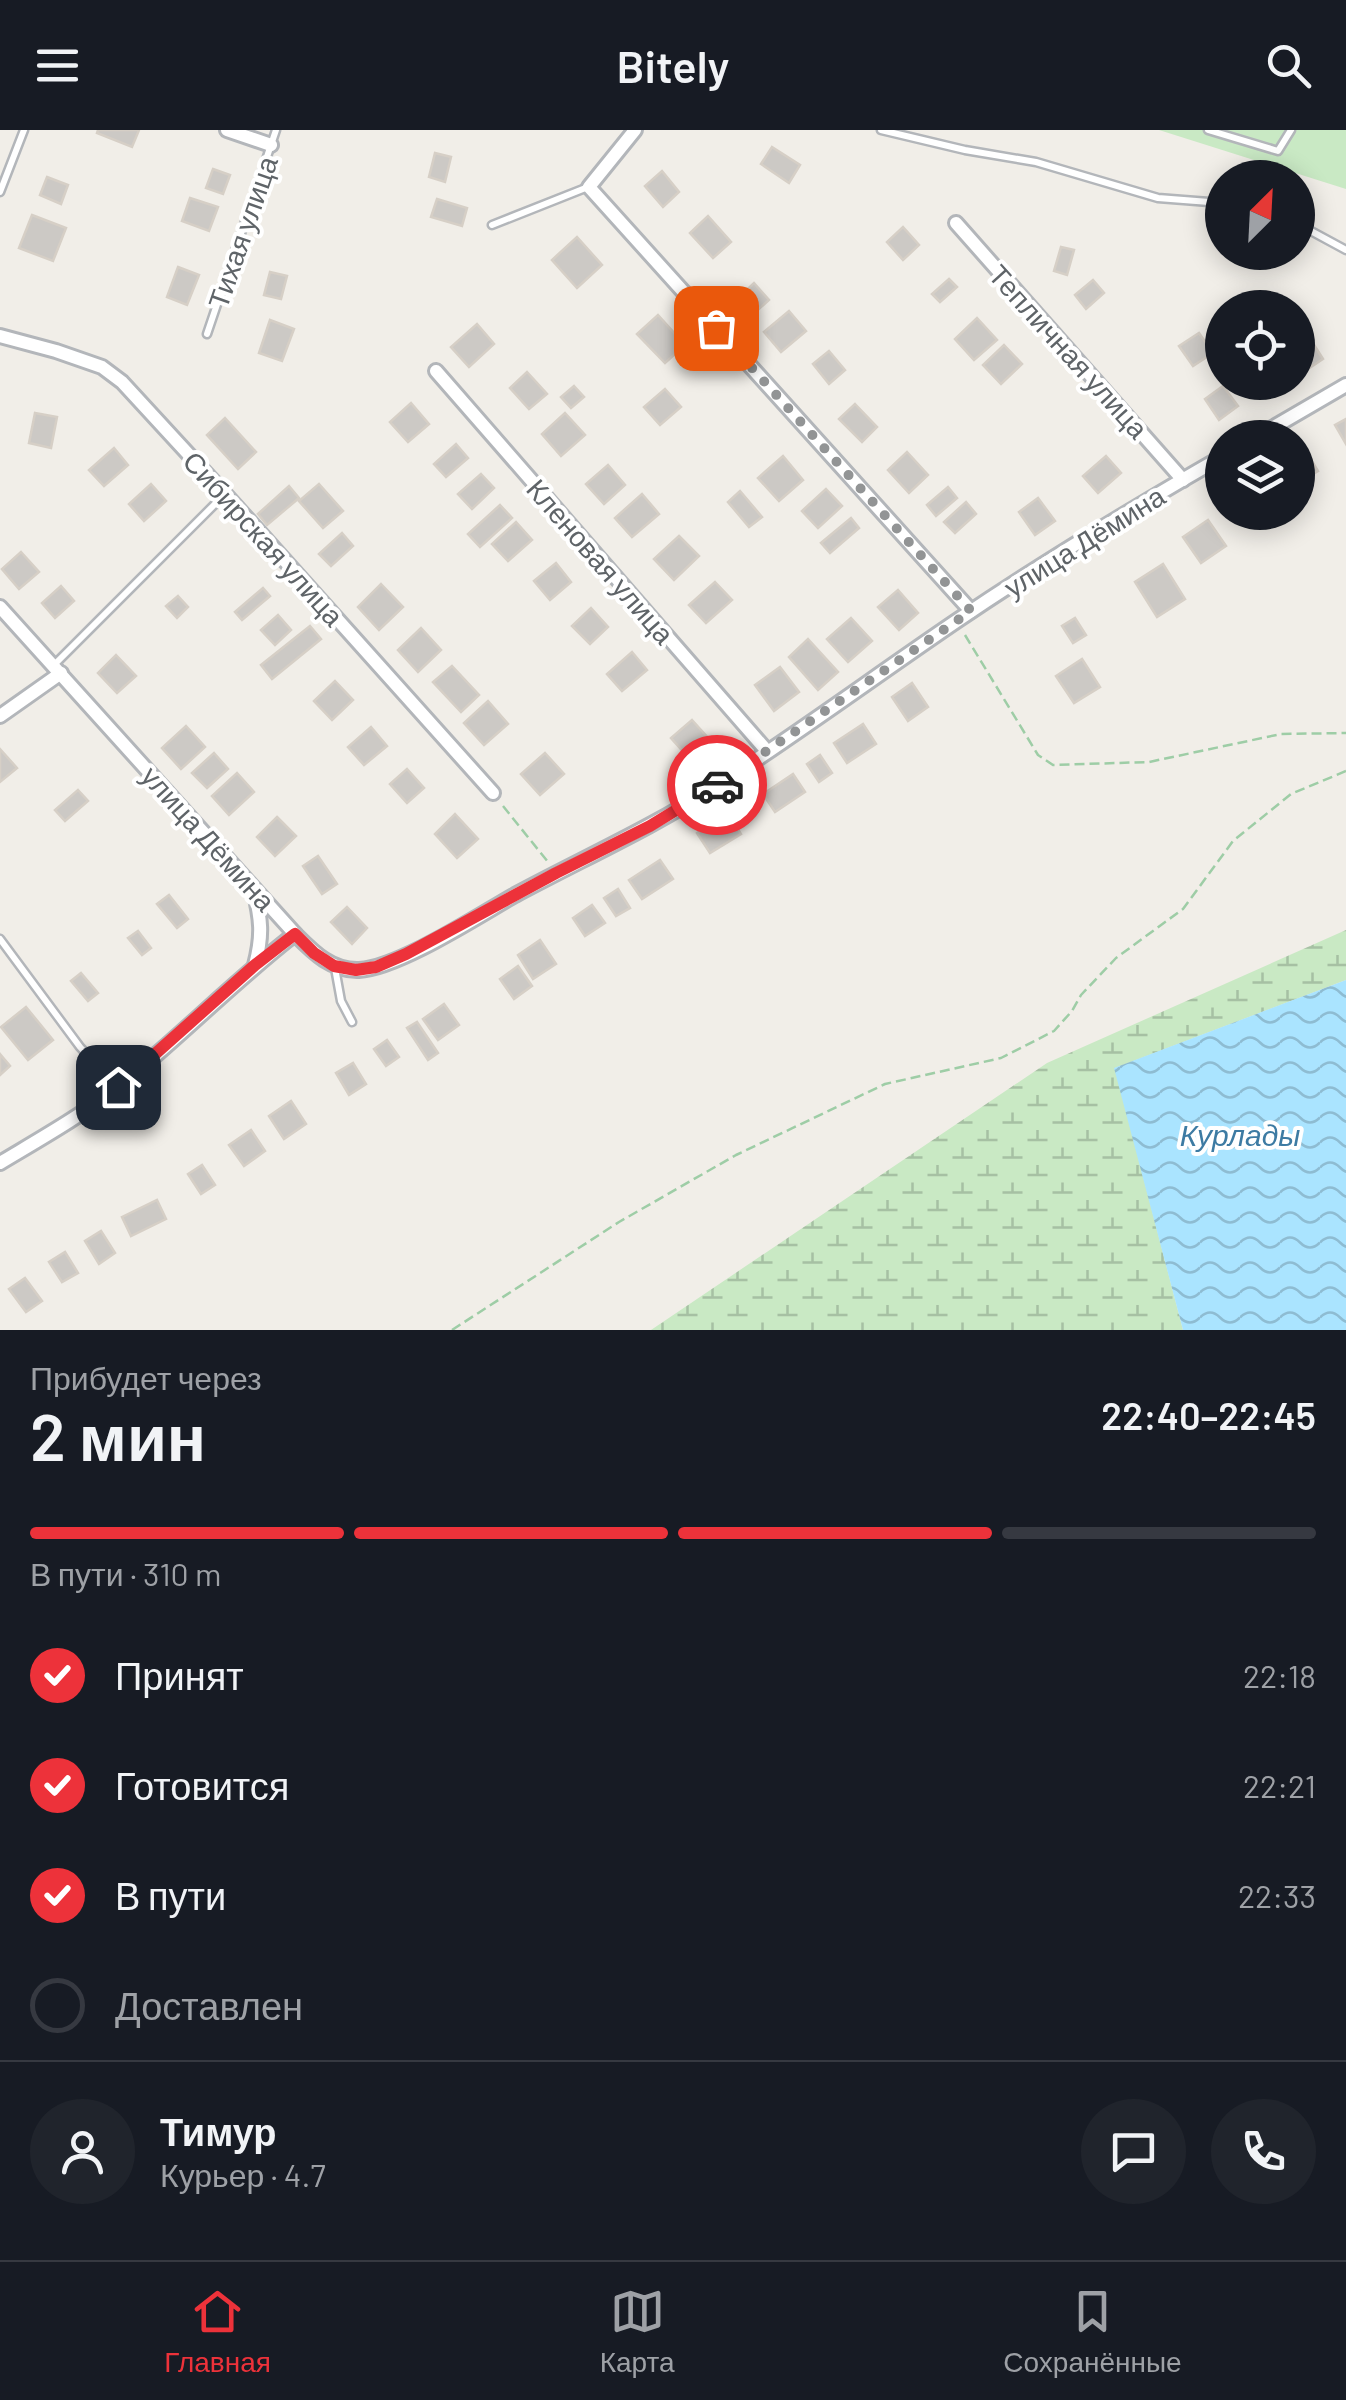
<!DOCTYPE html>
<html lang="ru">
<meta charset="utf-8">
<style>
:root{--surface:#171b24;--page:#20242c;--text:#f1f3f6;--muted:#9ea1a6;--line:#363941;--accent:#ed323a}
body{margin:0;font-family:Barlow,sans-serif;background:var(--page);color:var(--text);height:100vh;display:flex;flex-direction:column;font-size:38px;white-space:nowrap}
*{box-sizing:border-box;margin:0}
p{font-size:32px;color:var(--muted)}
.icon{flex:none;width:55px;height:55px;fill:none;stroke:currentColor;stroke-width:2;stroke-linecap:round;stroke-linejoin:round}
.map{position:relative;height:1200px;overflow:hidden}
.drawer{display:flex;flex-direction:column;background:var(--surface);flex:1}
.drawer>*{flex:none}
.needle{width:65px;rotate:24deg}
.fabs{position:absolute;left:1205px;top:30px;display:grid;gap:20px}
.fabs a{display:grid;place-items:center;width:110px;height:110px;border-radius:50%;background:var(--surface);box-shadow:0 5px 25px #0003;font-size:50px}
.pin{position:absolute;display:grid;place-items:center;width:85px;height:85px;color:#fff;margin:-42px;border-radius:20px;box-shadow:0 5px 15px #0006}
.courier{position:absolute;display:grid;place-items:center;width:100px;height:100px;margin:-50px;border:8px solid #ed323a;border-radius:50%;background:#fff;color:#222;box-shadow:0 2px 12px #0007}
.head em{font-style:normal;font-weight:600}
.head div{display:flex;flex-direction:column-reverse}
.head{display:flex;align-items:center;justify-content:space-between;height:170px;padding:0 30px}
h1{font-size:65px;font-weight:600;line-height:75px}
.bar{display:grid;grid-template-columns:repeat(4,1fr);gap:15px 10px;align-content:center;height:120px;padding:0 30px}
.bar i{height:12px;border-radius:8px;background:var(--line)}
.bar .current{background:var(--accent)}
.bar p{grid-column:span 4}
.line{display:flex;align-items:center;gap:25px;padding:0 30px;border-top:2px solid var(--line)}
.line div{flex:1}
.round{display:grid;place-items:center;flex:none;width:105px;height:105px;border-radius:52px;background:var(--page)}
ol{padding:0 30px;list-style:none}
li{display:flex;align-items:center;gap:30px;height:110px}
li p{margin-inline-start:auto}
li .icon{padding:10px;border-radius:50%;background:var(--accent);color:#fff;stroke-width:4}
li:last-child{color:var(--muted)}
li i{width:55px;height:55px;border:5px solid var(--line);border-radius:50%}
header{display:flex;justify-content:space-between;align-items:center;height:130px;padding:0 30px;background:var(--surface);font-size:45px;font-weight:600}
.menu{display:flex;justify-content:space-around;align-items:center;height:140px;border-top:2px solid var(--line);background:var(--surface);font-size:28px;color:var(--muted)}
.menu a{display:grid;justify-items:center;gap:5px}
.menu .current{color:var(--accent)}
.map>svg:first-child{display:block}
.green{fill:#c9e9c4}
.wetland{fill:url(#wetland-marsh)}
.water{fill:url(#water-waves)}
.building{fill:#ccc9c5;stroke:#d6cfc6;stroke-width:2.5}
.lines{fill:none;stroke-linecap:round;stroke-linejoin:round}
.service-casing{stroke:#b3b6ba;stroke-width:11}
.minor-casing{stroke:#b3b6ba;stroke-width:18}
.path{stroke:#9ecda6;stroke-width:2.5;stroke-dasharray:10 5;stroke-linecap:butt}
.service{stroke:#fff;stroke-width:6}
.minor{stroke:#fff;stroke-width:12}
.done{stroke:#929495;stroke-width:10;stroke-dasharray:0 18}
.route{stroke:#ed323a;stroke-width:12}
.labels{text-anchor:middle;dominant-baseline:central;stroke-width:8;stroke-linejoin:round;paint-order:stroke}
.street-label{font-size:28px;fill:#5f6468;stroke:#fff}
.water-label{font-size:30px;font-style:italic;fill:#3d7ba3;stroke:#fff}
</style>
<header><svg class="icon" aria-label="menu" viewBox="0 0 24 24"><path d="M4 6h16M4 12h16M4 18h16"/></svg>Bitely<svg class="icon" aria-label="search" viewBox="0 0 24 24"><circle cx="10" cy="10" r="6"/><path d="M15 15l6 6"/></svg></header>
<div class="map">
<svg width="1346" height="1200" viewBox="0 0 1346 1200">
<defs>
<pattern id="wetland-marsh" width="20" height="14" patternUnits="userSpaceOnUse" patternTransform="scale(2.5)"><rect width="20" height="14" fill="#c9e9c4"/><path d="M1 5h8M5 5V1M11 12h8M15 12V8" fill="none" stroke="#a6c0a3"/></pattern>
<pattern id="water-waves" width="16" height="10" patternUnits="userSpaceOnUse" patternTransform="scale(2.5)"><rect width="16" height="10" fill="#aae4ff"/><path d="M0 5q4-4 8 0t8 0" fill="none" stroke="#8ebcd2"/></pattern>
</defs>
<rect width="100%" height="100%" fill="#f1eee8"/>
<polygon class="green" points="1159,0 1346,0 1346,59"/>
<polygon class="wetland" points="1346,800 1346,850 1115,938 1183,1200 651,1200 1047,933"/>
<polygon class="water" points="1346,850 1346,1200 1183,1200 1114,938"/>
<g class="building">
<polygon points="98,0 139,0 132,17 97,3"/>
<polygon points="772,17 800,35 789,53 761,34"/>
<polygon points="435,23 451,27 445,52 429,47"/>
<polygon points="213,39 230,45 223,64 206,58"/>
<polygon points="662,41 679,62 663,77 645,56"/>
<polygon points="47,47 68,55 61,74 40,65"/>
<polygon points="190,68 218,77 209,101 182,91"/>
<polygon points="437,69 467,78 462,96 431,87"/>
<polygon points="32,85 66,98 53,131 19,118"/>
<polygon points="708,86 731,112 713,128 690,103"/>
<polygon points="903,97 919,115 903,130 887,112"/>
<polygon points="577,107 602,135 577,158 552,130"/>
<polygon points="1061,117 1074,120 1067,145 1054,141"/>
<polygon points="178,137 199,145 187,175 167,167"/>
<polygon points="270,142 287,146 281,169 264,165"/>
<polygon points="949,149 957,157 940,172 932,164"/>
<polygon points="1093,150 1104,163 1086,179 1075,165"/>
<polygon points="754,153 769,170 751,186 736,170"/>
<polygon points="789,181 806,201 781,222 764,202"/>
<polygon points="658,185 685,215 665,233 637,204"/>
<polygon points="977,188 997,210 974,230 955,209"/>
<polygon points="270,190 294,199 282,231 259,223"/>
<polygon points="477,194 494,214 469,237 451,217"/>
<polygon points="1199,203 1213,223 1193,236 1179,216"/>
<polygon points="1309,207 1323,229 1308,239 1298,223 1298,215"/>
<polygon points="1004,215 1022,234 1001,254 983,235"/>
<polygon points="829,221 845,240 829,254 813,234"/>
<polygon points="527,242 547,264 529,279 510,258"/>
<polygon points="574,256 584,267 571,278 561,267"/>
<polygon points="1223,256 1238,276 1219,290 1205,269"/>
<polygon points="665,259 681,277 660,295 644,277"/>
<polygon points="411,273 429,294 408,312 390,292"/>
<polygon points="855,274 877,297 862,312 839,289"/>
<polygon points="35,283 57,287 51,318 29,313"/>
<polygon points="565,283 585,305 561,326 542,304"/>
<polygon points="225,288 256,322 238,339 207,305"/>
<polygon points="1346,289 1346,314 1335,295"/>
<polygon points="456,314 468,328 446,347 434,334"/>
<polygon points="114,318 128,335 104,356 89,340"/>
<polygon points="1304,318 1318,341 1298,353 1298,322"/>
<polygon points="907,322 928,345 909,363 888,340"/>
<polygon points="783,326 803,350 779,371 758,348"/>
<polygon points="1106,326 1121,343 1098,363 1083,346"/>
<polygon points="608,335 625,355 604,374 586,354"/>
<polygon points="481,344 494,358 472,379 458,364"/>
<polygon points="151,354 166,371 144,391 129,374"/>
<polygon points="319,354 343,381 323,398 299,371"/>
<polygon points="289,356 299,368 267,395 258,384"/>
<polygon points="948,357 957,368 936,386 927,375"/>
<polygon points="826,359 842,376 818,398 802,381"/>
<polygon points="740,361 762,387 749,397 728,372"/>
<polygon points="642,364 659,384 632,407 615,388"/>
<polygon points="1038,368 1055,391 1035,405 1019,382"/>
<polygon points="966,372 976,384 955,403 944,392"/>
<polygon points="500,375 512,388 480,417 468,404"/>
<polygon points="851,388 859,398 830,423 821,413"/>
<polygon points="1208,390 1226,416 1201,433 1183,407"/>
<polygon points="516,392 532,410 508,431 492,414"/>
<polygon points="342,403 353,416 331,436 319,424"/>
<polygon points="679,406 699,426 674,450 654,429"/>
<polygon points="21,422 39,442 19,459 2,439"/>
<polygon points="556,433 571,452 550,470 534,451"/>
<polygon points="1163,434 1185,469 1157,487 1135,452"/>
<polygon points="715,452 732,470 706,493 689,475"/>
<polygon points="381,454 403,477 379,500 358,477"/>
<polygon points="61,456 74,471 55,488 42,473"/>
<polygon points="263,458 270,466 242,490 235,482"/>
<polygon points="898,460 918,483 899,500 878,477"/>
<polygon points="178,466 188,477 177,488 166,476"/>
<polygon points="591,478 608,497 590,514 572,496"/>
<polygon points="278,485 291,500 275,515 261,500"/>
<polygon points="851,488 872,511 848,532 827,509"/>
<polygon points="1075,488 1086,505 1073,513 1062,496"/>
<polygon points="310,496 321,509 272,549 261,535"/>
<polygon points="421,498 441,520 418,542 398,520"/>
<polygon points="808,509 838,542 818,560 789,527"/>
<polygon points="632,522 647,540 622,561 607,544"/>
<polygon points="116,525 136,546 117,563 98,543"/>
<polygon points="1082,529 1100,557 1074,573 1056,546"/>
<polygon points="452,536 479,565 461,582 433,552"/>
<polygon points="780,537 799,562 774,581 755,555"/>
<polygon points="335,551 353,570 332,590 314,571"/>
<polygon points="912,553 928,577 908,591 892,567"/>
<polygon points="488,571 508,594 484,615 464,593"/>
<polygon points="692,590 709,609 688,627 671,608"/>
<polygon points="863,594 876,614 847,633 834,613"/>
<polygon points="186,596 205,617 181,639 162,618"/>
<polygon points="371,597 387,616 364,635 348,617"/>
<polygon points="0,619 17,638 0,652"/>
<polygon points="214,623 228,639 207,658 192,643"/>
<polygon points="545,623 564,644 540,665 521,644"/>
<polygon points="820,625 832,643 819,652 807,634"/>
<polygon points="407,639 424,658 407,673 390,654"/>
<polygon points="237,643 254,662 229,685 212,666"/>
<polygon points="793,644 805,662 775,682 763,664"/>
<polygon points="78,660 88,671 65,691 55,680"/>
<polygon points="728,683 741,704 710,723 697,703"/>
<polygon points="455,684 478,709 457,728 435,704"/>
<polygon points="277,687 296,706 275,726 257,707"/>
<polygon points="318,726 337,754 322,764 303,736"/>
<polygon points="660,730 673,749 642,769 629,750"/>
<polygon points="618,759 630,778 616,786 604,768"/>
<polygon points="169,765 188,789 177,798 157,774"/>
<polygon points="592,775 605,793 585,806 573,788"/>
<polygon points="347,777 367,798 352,814 331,792"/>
<polygon points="138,801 151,818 142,825 128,808"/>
<polygon points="540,810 556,834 533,849 518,825"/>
<polygon points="518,836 532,856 514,869 500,849"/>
<polygon points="81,843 98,863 88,871 71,851"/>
<polygon points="444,874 459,895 438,910 423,889"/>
<polygon points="26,877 53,910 28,930 1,897"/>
<polygon points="417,892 438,923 428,930 407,898"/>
<polygon points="387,910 399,927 386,936 374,919"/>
<polygon points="0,924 10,936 0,945"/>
<polygon points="353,933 366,954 349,965 336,943"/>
<polygon points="291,971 306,994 284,1009 269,986"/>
<polygon points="251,1000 265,1021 244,1036 229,1015"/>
<polygon points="202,1035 215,1055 201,1064 188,1044"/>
<polygon points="157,1070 166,1089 131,1106 122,1087"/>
<polygon points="101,1101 115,1123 99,1134 85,1111"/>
<polygon points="65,1122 78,1143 62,1152 49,1132"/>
<polygon points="25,1148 42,1171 26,1182 9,1159"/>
</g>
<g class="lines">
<g class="service-casing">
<g id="service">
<polyline points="881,0 965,20 1036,32 1158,68 1222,73"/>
<polyline points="1208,0 1278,21 1291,0"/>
<polyline points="0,62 24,0"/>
<polyline points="1298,94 1346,120"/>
<polyline points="492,95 588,57"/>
<polyline points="207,204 276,0"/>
<polyline points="54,535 225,364"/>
<polyline points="0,809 80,917 117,956"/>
<polyline points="335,838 341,871 352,892"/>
</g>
</g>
<g class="minor-casing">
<g id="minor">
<polyline points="227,0 271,15"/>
<polyline points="635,0 589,57 971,481"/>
<polyline points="956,93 1183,350"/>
<polyline points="0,206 56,221 102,237 122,252 225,364 493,663"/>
<polyline points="436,241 767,621"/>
<polyline points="1255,308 1346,255"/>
<path d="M0 477 295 804C313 822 331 841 359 840 398 838 478 786 515 765 582 729 651 698 715 657 797 604 877 545 958 490 1044 432 1133 378 1222 327"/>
<polyline points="0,586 61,543"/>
<path d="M254 760C261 789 263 805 255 835"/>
<path d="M0 1033C40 1009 81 986 118 957 179 908 233 852 295 804"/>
</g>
</g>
<g class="path">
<polyline points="965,505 1038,625 1053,635 1149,632 1281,604 1346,603"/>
<polyline points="503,676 548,732"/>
<polyline points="452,1200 619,1092 736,1025 885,954 1001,928 1054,901 1072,881 1081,865 1116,828 1183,779 1233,711 1291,664 1346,641"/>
</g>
<use href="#service" class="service"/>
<use href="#minor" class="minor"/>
</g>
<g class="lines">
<polyline class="done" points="716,198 971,481 717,655"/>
<polyline class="route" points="118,957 255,835 295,804 314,823 334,836 356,840 376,837 406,824 556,743 650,696 717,655"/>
</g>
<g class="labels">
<g class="street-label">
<text transform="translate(242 102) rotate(-71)">Тихая улица</text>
<text transform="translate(1069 221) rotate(48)">Тепличная улица</text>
<text transform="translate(264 408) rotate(48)">Сибирская улица</text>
<text transform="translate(1084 411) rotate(-32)">улица Дёмина</text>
<text transform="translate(601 431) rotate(49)">Кленовая улица</text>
<text transform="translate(209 708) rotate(48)">улица Дёмина</text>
</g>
<g class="water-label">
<text x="1240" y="1004">Курлады</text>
</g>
</g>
</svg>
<div class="fabs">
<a><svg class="needle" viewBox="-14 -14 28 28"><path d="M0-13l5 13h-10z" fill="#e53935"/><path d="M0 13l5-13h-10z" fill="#9ea1a6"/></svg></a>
<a><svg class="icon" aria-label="locate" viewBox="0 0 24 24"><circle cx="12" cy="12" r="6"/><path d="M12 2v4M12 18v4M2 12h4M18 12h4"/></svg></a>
<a><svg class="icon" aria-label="layers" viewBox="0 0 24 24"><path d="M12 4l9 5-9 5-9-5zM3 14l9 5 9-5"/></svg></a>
</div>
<div class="pin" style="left:716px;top:198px;background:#ea580c"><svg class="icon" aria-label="bag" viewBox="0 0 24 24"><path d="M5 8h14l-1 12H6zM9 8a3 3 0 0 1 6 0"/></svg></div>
<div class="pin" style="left:118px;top:957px;background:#1f2937"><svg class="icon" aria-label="home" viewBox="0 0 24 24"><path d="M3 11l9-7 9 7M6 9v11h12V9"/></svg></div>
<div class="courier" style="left:717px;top:655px"><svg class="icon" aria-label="car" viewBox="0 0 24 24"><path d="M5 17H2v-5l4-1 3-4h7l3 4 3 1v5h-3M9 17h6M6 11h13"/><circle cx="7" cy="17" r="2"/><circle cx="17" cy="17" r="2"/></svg></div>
</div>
<section class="drawer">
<div class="head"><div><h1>2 мин</h1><p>Прибудет через</p></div><em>22:40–22:45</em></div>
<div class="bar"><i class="current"></i><i class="current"></i><i class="current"></i><i></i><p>В пути · 310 m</p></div>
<ol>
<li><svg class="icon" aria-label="check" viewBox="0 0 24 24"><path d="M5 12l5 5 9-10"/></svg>Принят<p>22:18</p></li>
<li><svg class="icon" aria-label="check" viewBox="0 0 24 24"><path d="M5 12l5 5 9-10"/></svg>Готовится<p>22:21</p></li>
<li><svg class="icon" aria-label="check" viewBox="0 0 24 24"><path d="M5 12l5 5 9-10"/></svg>В пути<p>22:33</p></li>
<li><i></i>Доставлен</li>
</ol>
<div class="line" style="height:180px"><a class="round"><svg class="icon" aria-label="person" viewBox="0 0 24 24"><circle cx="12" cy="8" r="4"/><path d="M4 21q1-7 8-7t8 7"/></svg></a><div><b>Тимур</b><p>Курьер · 4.7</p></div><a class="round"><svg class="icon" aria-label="chat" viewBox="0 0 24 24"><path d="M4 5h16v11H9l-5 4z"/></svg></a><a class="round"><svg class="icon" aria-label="phone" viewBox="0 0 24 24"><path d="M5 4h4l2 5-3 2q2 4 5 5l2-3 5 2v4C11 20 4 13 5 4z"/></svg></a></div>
</section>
<nav class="menu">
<a class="current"><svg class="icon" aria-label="home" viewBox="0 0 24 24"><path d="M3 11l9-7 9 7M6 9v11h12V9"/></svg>Главная</a>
<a><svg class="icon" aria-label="map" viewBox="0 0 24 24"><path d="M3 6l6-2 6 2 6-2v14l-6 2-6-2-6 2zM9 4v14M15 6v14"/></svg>Карта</a>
<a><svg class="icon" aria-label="saved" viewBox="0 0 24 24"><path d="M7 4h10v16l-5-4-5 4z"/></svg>Сохранённые</a>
</nav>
